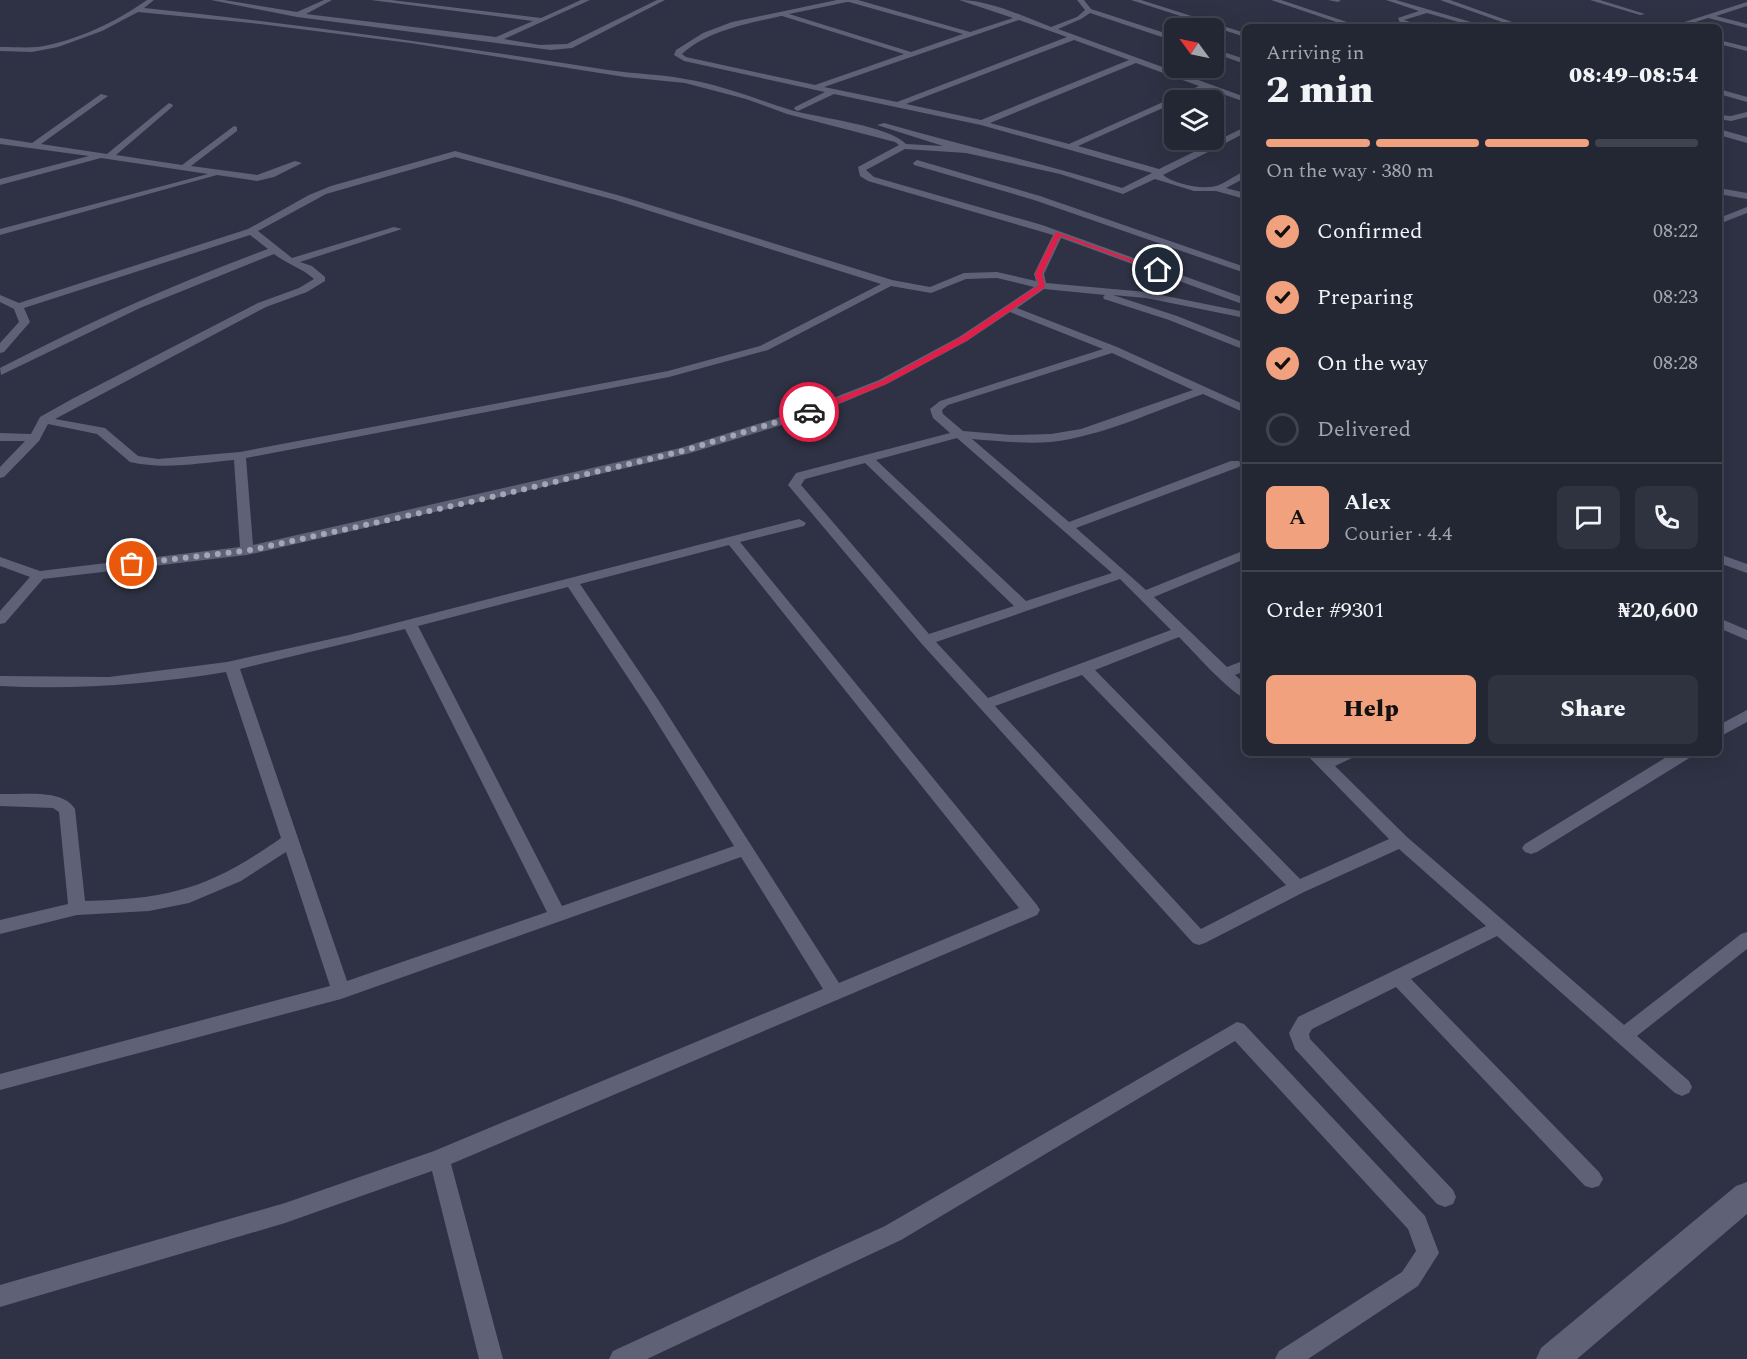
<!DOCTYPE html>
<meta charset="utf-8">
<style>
:root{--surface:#232633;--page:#2f323f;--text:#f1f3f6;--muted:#a3a5ac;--line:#40434e;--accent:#f1a17d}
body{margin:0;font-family:Spectral,serif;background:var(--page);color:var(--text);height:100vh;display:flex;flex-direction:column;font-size:22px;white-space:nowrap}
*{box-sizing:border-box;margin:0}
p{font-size:20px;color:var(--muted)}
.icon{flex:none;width:33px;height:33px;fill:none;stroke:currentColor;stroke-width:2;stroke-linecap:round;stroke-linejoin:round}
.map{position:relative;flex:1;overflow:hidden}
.side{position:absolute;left:1242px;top:24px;width:480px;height:732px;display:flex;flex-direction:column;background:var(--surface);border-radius:9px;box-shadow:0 6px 24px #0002,0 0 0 2px var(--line)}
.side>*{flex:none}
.needle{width:39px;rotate:303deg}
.tools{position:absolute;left:1164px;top:18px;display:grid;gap:12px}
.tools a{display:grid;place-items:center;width:60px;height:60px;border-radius:9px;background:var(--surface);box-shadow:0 6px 24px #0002,0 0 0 2px var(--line);font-size:30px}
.pin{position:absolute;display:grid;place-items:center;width:51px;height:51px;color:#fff;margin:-26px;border:3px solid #fff;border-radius:50%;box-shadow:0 2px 6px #0007}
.courier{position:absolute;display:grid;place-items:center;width:60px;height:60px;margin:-30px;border:4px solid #e11d48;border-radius:50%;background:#fff;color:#222;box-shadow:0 2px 8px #0007}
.head em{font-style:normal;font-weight:800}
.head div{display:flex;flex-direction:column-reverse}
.head{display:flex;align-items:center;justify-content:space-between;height:102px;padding:0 24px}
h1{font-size:39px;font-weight:800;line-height:45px}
.bar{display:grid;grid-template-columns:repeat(4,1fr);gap:9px 6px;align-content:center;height:72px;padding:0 24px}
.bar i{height:8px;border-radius:4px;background:var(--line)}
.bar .selected{background:var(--accent)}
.bar p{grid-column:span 4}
.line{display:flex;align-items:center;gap:15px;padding:0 24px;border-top:2px solid var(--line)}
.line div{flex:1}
.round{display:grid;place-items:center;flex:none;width:63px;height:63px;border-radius:9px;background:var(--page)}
ol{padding:0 24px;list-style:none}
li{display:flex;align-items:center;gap:18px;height:66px}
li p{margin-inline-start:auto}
li .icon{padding:6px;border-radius:50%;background:var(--accent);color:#111;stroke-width:4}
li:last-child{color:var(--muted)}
li i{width:33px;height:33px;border:3px solid var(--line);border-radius:50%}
.button{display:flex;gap:12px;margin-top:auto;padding:12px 24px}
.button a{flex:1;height:69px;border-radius:9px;background:var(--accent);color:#111;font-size:24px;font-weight:800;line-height:69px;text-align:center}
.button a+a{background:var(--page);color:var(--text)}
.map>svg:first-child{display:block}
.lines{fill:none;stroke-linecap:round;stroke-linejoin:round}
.street{fill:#5f6277;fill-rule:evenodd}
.secondary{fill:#5f6277;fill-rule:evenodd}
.route{fill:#e11d48}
.done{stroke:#a4a6b4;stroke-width:6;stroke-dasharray:0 10.8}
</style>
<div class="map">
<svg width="1747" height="1359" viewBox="0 0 1747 1359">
<rect width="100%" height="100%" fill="#2f3244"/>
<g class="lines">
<g class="street">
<path d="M147 0H154L144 8C300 24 454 46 608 70 634 74 660 74 685 79 723 85 758 100 794 111 821 118 889 126 906 144L943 146 877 125 884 123C963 146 1044 163 1122 188L1152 173 981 125 834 94 798 111 794 109 795 107 825 92 684 61 674 55 676 50 703 33 732 22 837 0H858L970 32 1013 18 959 0C990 0 1022 16 1051 27L1077 17 1085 10 1077 0H1084L1091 9 1174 36V40H1171L1090 13 1081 19 1058 29 1245 97V102L1206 88 1174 100V103L1078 146 1159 169 1245 127V133L1163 175C1174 184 1204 191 1219 185 1228 181 1236 175 1245 171V178L1226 188 1245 193V199L1216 191H1194L1155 179 1123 194 1060 174 966 153 905 149 866 170 874 177 1042 225 1245 298V305L1061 238 1044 274 1046 283 1146 292 1245 312V318L1146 298 1113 295 1177 316 1245 343V350L1169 320 1104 299 1103 297 1105 295 1044 289 1017 308 1117 347 1245 405V413L1203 394C1154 411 1103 436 1051 442 1025 444 998 441 972 439L1069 522 1231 461H1239L1241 464 1239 467 1076 528 1146 590 1245 550V559L1154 597 1227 667 1245 660V671L1235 675 1245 684V698C1231 694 1192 650 1179 637L1095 670 1300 879 1389 839 1305 753H1322L1326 757 1334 753H1356L1354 757 1335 766 1407 837 1624 1025 1741 934 1747 932V949L1637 1036 1689 1081 1692 1087 1689 1093 1682 1096 1675 1093 1497 936 1411 979 1599 1172 1603 1179 1599 1186 1592 1188 1585 1186 1396 987 1312 1029 1309 1034 1310 1039 1453 1190 1456 1197 1453 1204 1445 1207 1437 1204 1295 1049 1289 1033 1298 1017 1486 926 1399 849 1304 892 1205 943 1199 945 1193 943 921 643 788 485 796 473 950 433 933 418 930 409 940 401 1103 349 1010 312 967 341 887 384 808 417 687 454 247 555 43 579 5 623 0 624V611L30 577 0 566V557L40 571 240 547 234 460C199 463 164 470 130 462L97 434 48 424 39 441 4 477 0 478V467L25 441H0V433L31 434 40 417 72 399 258 303 299 288 314 279C302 268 287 264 274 254L140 308 1 375 0 368C87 323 176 283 268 249L250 235 24 308 30 322 4 352 0 353V343L19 322 14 309 0 302V295L19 303 248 229 309 195 331 186 455 151 621 196 892 280 930 287 964 273 997 272 1036 281 1034 274 1053 235 868 181 860 176 858 167 899 145 895 142 787 114 746 99 685 83 625 77 410 43 260 24 138 12 102 31 58 47 32 52 0 51V47C13 47 25 48 38 47 76 41 116 22 147 0ZM847 2H849L963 34 911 52 789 14ZM781 16H782L904 54 815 85 686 57 682 54C709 30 747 24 781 16ZM1019 20 1067 37 897 102 824 87ZM1074 40 1129 60 981 120 906 104ZM1136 63 1199 86 1069 144 990 123ZM455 157 615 200 881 284 760 346 668 371 240 452 158 459 138 456 105 428 55 419 266 307 307 292 325 281V277L312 266 300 262 402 229 394 227 292 258 258 231 326 194ZM997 278 1034 287 959 337 879 380 800 411 680 448 253 545 246 458 669 377 768 350 891 286 931 293 966 279ZM1112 353 1193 390 1081 429 1051 434 1011 435 963 431 943 414 942 410 948 405ZM957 438 1112 573 1026 601 876 460ZM865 463 1014 606 929 634 801 485 805 479ZM1120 579 1171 630 988 698 936 642ZM1082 675 1286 885 1201 929 995 706Z"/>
<polygon points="211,0 224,0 297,12 324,0 332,0 306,14 496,37 533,21 371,0 391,0 541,18 581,0 590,0 504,39 540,45 567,44 657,0 665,0 572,48 551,50 297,17"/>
<polygon points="1131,0 1141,0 1245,33 1245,37"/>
<polygon points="1271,0 1281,0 1362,27 1351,27"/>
<polygon points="1328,0 1341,0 1338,2"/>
<polygon points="1386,0 1396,0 1488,27 1476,27 1427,13 1404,20 1425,27 1400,23 1398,18 1419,11"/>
<polygon points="1440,0 1450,0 1512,22 1504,27 1494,27 1502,22"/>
<polygon points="1590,0 1600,0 1645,14 1640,15"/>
<polygon points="1747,2 1747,6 1716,16 1747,24 1747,28 1708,18 1680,27 1669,27"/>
<polygon points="1719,40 1747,47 1747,51 1719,44"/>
<polygon points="1214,49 1245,59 1245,64 1214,53"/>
<polygon points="1719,89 1747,97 1747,102 1719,94"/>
<polygon points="101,94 108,96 41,144 107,154 169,103 173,105 172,107 116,155 182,165 234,126 237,127 237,131 191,166 257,175 295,161 302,163 274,177 257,181 217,175 0,235 0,229 208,174 101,158 0,185 0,179 89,156 0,144 0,138 32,143"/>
<polygon points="1747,112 1747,117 1731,121 1719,119 1719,115 1731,116"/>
<polygon points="1719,129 1747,137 1747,143 1719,135"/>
<polygon points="917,160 1040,196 1245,267 1245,273 1034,200 914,165 913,163"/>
<polygon points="1719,188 1747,193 1747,199 1719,194"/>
<polygon points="1747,207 1747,213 1719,224 1719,218"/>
<path d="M799 519 806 523 804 526 740 542 1037 905 1040 910 1037 915 451 1164 503 1359H479L432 1171 285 1223 0 1307V1285L285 1203 434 1151 823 989 741 857 341 999 0 1090V1074L330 986 286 852 241 881 189 903 149 911 77 915 0 934V920L68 904 59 812 53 808 0 806V794C21 795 63 788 75 809L85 901C171 899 210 888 281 838L226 672C151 684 77 690 0 686V676L109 677 227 662 349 635ZM729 545 1019 908 839 983 659 701 580 584ZM568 587 648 708 734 846 562 906 418 626ZM405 629 547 912 347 981 240 669Z"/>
<polygon points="1719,554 1747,564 1747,573 1719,563"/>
<polygon points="1719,618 1747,630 1747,640 1719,628"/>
<polygon points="1747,710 1747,722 1719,737 1719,725"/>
<polygon points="1673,753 1693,753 1691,757 1537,852 1531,854 1525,852 1522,848 1525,844"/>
<polygon points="1237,1022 1244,1024 1425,1216 1439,1253 1418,1286 1308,1359 1275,1359 1279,1351 1402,1272 1416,1251 1408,1229 1235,1041 901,1240 647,1359 609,1359 613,1351 885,1226"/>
</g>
<polygon class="secondary" points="1747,1182 1747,1214 1577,1359 1536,1359 1541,1348 1736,1186"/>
</g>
<polygon class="route" points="1056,232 1161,270 1156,271 1060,236 1042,274 1045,287 966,341 886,384 812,414 807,414 807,410 881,381 961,337 1039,285 1035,274"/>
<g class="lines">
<polyline class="done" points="132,564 251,550 475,501 683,451 809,412"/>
</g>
</svg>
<div class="tools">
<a><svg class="needle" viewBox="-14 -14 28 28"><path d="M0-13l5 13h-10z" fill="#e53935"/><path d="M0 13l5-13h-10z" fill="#a3a5ac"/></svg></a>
<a><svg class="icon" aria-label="layers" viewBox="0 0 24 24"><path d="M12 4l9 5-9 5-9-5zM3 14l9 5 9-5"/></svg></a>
</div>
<div class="pin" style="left:132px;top:564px;background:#ea580c"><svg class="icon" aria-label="bag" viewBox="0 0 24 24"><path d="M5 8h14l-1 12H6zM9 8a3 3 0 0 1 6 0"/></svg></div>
<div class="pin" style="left:1158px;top:270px;background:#1f2937"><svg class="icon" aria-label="home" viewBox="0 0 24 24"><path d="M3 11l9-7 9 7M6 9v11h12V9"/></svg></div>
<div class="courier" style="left:809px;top:412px"><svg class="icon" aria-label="car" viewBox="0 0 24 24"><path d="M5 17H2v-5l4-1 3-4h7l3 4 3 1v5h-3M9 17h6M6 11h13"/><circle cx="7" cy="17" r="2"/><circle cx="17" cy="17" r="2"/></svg></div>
<section class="side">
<div class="head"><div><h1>2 min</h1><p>Arriving in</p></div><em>08:49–08:54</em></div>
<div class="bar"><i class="selected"></i><i class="selected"></i><i class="selected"></i><i></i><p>On the way · 380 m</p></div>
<ol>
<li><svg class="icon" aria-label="check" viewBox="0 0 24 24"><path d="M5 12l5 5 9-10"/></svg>Confirmed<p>08:22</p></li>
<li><svg class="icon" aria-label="check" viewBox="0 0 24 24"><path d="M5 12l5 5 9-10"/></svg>Preparing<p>08:23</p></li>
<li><svg class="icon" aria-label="check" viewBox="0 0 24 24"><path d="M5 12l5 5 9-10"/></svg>On the way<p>08:28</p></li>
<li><i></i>Delivered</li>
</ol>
<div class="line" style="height:108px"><b class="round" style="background:var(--accent);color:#111">A</b><div><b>Alex</b><p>Courier · 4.4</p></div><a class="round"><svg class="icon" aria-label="chat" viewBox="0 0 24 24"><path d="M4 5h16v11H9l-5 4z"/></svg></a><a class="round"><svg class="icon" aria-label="phone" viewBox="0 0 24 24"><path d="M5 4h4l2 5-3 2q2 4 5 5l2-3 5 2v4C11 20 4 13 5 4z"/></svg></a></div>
<div class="line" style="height:78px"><div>Order #9301</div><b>₦20,600</b></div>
<div class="button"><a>Help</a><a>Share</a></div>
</section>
</div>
